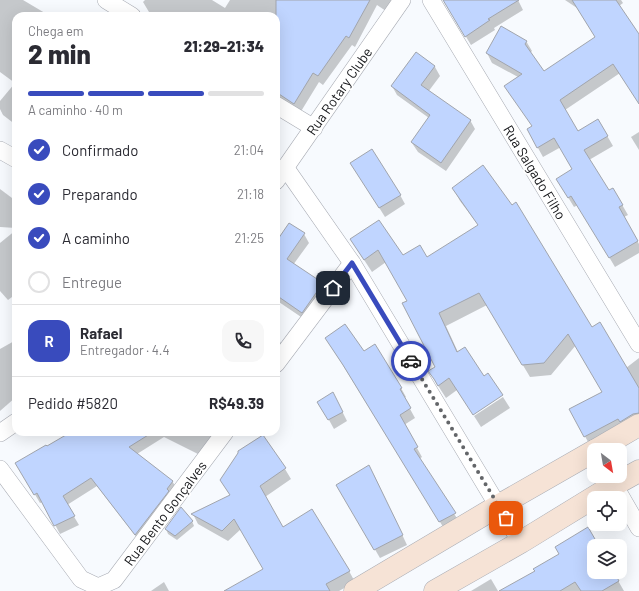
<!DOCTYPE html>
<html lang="pt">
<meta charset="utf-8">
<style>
:root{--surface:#fff;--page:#f7f7f7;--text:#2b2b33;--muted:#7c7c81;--line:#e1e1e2;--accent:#394bbd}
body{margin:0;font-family:Barlow,sans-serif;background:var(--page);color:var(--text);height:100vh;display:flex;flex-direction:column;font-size:15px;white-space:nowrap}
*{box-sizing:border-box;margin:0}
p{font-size:13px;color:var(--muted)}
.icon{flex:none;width:22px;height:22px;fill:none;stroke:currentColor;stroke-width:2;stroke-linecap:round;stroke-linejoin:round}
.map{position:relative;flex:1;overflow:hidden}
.details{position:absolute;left:12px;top:12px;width:268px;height:424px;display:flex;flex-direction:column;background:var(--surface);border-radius:12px;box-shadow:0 4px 16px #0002}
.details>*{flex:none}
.needle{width:26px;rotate:149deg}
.fabs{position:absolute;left:587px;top:443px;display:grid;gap:8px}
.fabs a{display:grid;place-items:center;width:40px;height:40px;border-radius:8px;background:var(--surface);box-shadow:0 4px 16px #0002;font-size:20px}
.pin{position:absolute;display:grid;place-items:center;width:34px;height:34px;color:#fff;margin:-17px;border-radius:8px;box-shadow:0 2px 6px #0006}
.courier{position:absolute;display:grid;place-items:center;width:40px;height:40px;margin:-20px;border:3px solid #394bbd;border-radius:50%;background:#fff;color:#222;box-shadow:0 1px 5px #0007}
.headline em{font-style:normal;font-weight:800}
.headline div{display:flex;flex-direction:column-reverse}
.headline{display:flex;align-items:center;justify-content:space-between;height:68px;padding:0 16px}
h1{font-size:26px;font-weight:800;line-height:30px}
.bar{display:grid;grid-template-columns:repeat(4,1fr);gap:6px 4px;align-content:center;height:48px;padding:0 16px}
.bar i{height:5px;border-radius:3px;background:var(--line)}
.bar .selected{background:var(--accent)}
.bar p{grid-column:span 4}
.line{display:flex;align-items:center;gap:10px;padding:0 16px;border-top:1px solid var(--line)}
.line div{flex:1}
.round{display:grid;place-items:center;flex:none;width:42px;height:42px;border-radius:12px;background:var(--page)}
ol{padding:0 16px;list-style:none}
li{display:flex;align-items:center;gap:12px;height:44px}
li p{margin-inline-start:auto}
li .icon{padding:4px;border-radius:50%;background:var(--accent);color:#fff;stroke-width:4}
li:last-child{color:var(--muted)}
li i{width:22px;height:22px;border:2px solid var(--line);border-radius:50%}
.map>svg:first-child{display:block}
.shadow{fill:#0003}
.building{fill:#c0d5ff;stroke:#a1a5ad}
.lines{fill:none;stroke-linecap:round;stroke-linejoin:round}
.street-casing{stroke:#a9acb4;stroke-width:18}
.secondary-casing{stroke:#a9acb4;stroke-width:23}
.street{stroke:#fff;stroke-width:17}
.secondary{stroke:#f6e3d6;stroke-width:22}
.done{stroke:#646669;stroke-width:4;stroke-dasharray:0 7.2}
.route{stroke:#394bbd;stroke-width:5}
.labels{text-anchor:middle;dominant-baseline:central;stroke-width:3.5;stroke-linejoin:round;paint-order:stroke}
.street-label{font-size:14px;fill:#151619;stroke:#fff}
</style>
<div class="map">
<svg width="639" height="591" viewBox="0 0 639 591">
<rect width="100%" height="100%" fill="#f7fafe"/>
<g class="shadow">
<polygon points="0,0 23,0 50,16 16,16 16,125 3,115 0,109 0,101 15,83 0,72"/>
<polygon points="145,0 212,0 225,8 230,0 392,0 386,11 377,5 355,47 352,45 323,85 319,82 300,113 279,100 276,94 276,16 183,16 180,14 179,16 155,16 149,12 143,2"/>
<polygon points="454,0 518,0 523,10 494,28 495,30 471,45 447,5"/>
<polygon points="565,0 621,0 623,3 619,6 639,35 639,98 620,73 565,110 578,132 598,120 613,146 589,160 608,192 613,189 628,215 624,217 639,244 639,253 615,267 578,205 574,207 563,189 574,170 561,147 543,157 528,130 533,127 518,77 492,63 487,53 526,41 532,51 530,53 544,72 596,38 577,8"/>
<polygon points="416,53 435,67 440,76 428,92 470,120 475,129 446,171 418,152 412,143 429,118 397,95 392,86"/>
<polygon points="639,132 639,150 631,137"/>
<polygon points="357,172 400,195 405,204 385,217"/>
<polygon points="453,188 592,329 626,368 639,358 639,427 592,449 570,409 604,392 576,345 551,375 530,377 487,305 446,326 458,352 457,390 446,398 437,384 436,367 408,301 386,262 372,272 351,240 403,257 427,258 479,226 460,201"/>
<polygon points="0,189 16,201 16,228 0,227"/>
<polygon points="16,230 16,294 8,300 0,291 0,243"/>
<polygon points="304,234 309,243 293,265 322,284 327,293 307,321 276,300 276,244"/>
<polygon points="276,334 284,349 276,354"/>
<polygon points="326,338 363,352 401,388 406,397 404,398 415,418 404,425 422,457 419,459 460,523 445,530"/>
<polygon points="16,340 16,397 0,411 0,349"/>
<polygon points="503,397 510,408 481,427 474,416"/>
<polygon points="319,402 338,403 347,421 334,429"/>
<polygon points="73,432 219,432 204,457 164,437 137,454 172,481 178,490 141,543 97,486 67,505 79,525 60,534 43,502 40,503 17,464"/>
<polygon points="262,436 285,469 291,479 265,497 283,528 349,571 355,582 339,591 251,591 264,569 241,529 228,541 198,524 193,514 231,496"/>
<polygon points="374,475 407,545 380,558 338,486"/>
<polygon points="192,521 194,526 177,540 168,534 166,529"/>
<polygon points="587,529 598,546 594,546 594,572 613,572 624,591 501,591 536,571 560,554"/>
<polygon points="491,579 498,591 471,591"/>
<polygon points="164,582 169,591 151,591"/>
</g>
<g class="building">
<polygon points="276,0 370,0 349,38 346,36 318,76 313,73 294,104 276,92"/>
<polygon points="443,0 519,0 488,19 490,20 465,37"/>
<polygon points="572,0 616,0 639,34 639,104 613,64 560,100 578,131 598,119 608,136 584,150 609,190 613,188 623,205 619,207 638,241 609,258 571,196 568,198 556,179 572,169 554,138 537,148 527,129 532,126 504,86 522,74 486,53 501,26 527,41 525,44 544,71 595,37"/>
<polygon points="416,52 435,66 421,85 471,120 441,163 411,142 430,115 391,86"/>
<polygon points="372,149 401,195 379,208 350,163"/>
<polygon points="483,165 512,205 516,202 592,327 600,322 639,388 639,413 633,414 620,422 618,419 584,437 569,409 602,392 568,334 544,363 522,365 479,293 439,313 457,352 465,347 484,376 488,373 503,395 473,415 449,378 438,386 434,379 428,371 435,367 402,303 407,301 378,250 364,260 350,239 379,220 403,255 420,245 427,257 478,225 452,188"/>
<polygon points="289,223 305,233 287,259 323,283 302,313 276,295 276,242"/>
<polygon points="345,324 364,351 375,344 402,388 400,389 411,408 400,415 418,447 414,449 456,513 439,522 343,365 325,338"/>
<polygon points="333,392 343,412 328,420 317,402"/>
<polygon points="71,432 153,432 129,447 173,481 167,489 169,491 135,535 91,478 63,496 75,516 54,526 37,493 34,495 15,463 46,445 47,446"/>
<polygon points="263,435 286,468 260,486 283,527 312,509 350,571 326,584 330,591 224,591 263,569 234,519 222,531 191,514 230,495 220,480 238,453 238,451"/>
<polygon points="369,465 403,535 374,550 336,485"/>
<polygon points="181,507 193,521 175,536 165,529"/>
<polygon points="588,527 599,546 594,546 594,572 614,572 619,581 602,591 581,591 575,582 560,591 499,591 535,571 533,569 559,554 555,547"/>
</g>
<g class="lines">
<g class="street-casing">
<g id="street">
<polyline points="106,0 132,16"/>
<polyline points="431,0 639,344"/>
<polyline points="276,105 314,128"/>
<polyline points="0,150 16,159"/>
<polyline points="285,167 352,263 498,506 521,542"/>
<polyline points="276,181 402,0"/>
<polyline points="276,364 352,263"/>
<polyline points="0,433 16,422"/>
<polyline points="0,469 81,579 98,587 114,580 225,432"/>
<polyline points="609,476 639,528"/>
</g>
</g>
<g class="secondary-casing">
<g id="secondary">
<polyline points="596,450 639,425"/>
<polyline points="355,591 498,506 594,451"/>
<polyline points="435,591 521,542 614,485 639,471"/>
</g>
</g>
<use href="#street" class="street"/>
<use href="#secondary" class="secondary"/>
</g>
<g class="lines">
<polyline class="done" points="411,361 506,518"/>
<polyline class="route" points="333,288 352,263 411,361"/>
</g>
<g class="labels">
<g class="street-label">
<text transform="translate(339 91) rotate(-55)">Rua Rotary Clube</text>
<text transform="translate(535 172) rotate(59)">Rua Salgado Filho</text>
<text transform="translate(165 513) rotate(-53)">Rua Bento Gonçalves</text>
</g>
</g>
</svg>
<div class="fabs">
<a><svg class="needle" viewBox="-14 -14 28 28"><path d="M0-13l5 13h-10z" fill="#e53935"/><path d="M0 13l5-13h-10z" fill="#7c7c81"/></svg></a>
<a><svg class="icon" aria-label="locate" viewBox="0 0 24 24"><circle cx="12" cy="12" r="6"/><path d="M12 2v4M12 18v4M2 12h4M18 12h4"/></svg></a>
<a><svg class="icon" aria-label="layers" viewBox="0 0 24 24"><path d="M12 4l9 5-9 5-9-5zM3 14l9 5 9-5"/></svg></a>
</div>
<div class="pin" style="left:506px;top:518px;background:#ea580c"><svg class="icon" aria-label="bag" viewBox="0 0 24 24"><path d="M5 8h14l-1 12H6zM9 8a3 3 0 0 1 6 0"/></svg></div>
<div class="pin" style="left:333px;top:288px;background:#1f2937"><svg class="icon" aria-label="home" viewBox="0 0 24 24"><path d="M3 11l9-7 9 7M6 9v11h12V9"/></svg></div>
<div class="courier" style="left:411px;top:361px"><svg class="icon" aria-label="car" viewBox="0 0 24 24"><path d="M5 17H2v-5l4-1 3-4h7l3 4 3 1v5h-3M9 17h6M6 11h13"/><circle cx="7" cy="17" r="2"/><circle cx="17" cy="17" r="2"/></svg></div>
<section class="details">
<div class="headline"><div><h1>2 min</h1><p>Chega em</p></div><em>21:29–21:34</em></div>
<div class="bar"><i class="selected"></i><i class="selected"></i><i class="selected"></i><i></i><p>A caminho · 40 m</p></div>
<ol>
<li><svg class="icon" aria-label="check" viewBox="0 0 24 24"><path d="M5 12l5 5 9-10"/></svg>Confirmado<p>21:04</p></li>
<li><svg class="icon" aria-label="check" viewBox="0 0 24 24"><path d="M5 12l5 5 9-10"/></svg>Preparando<p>21:18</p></li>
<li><svg class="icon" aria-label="check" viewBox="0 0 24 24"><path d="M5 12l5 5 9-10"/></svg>A caminho<p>21:25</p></li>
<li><i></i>Entregue</li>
</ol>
<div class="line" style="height:72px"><b class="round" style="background:var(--accent);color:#fff">R</b><div><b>Rafael</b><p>Entregador · 4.4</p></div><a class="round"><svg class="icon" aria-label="phone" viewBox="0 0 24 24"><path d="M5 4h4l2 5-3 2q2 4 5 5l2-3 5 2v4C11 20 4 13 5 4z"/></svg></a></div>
<div class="line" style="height:52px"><div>Pedido #5820</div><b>R$49.39</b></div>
</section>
</div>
